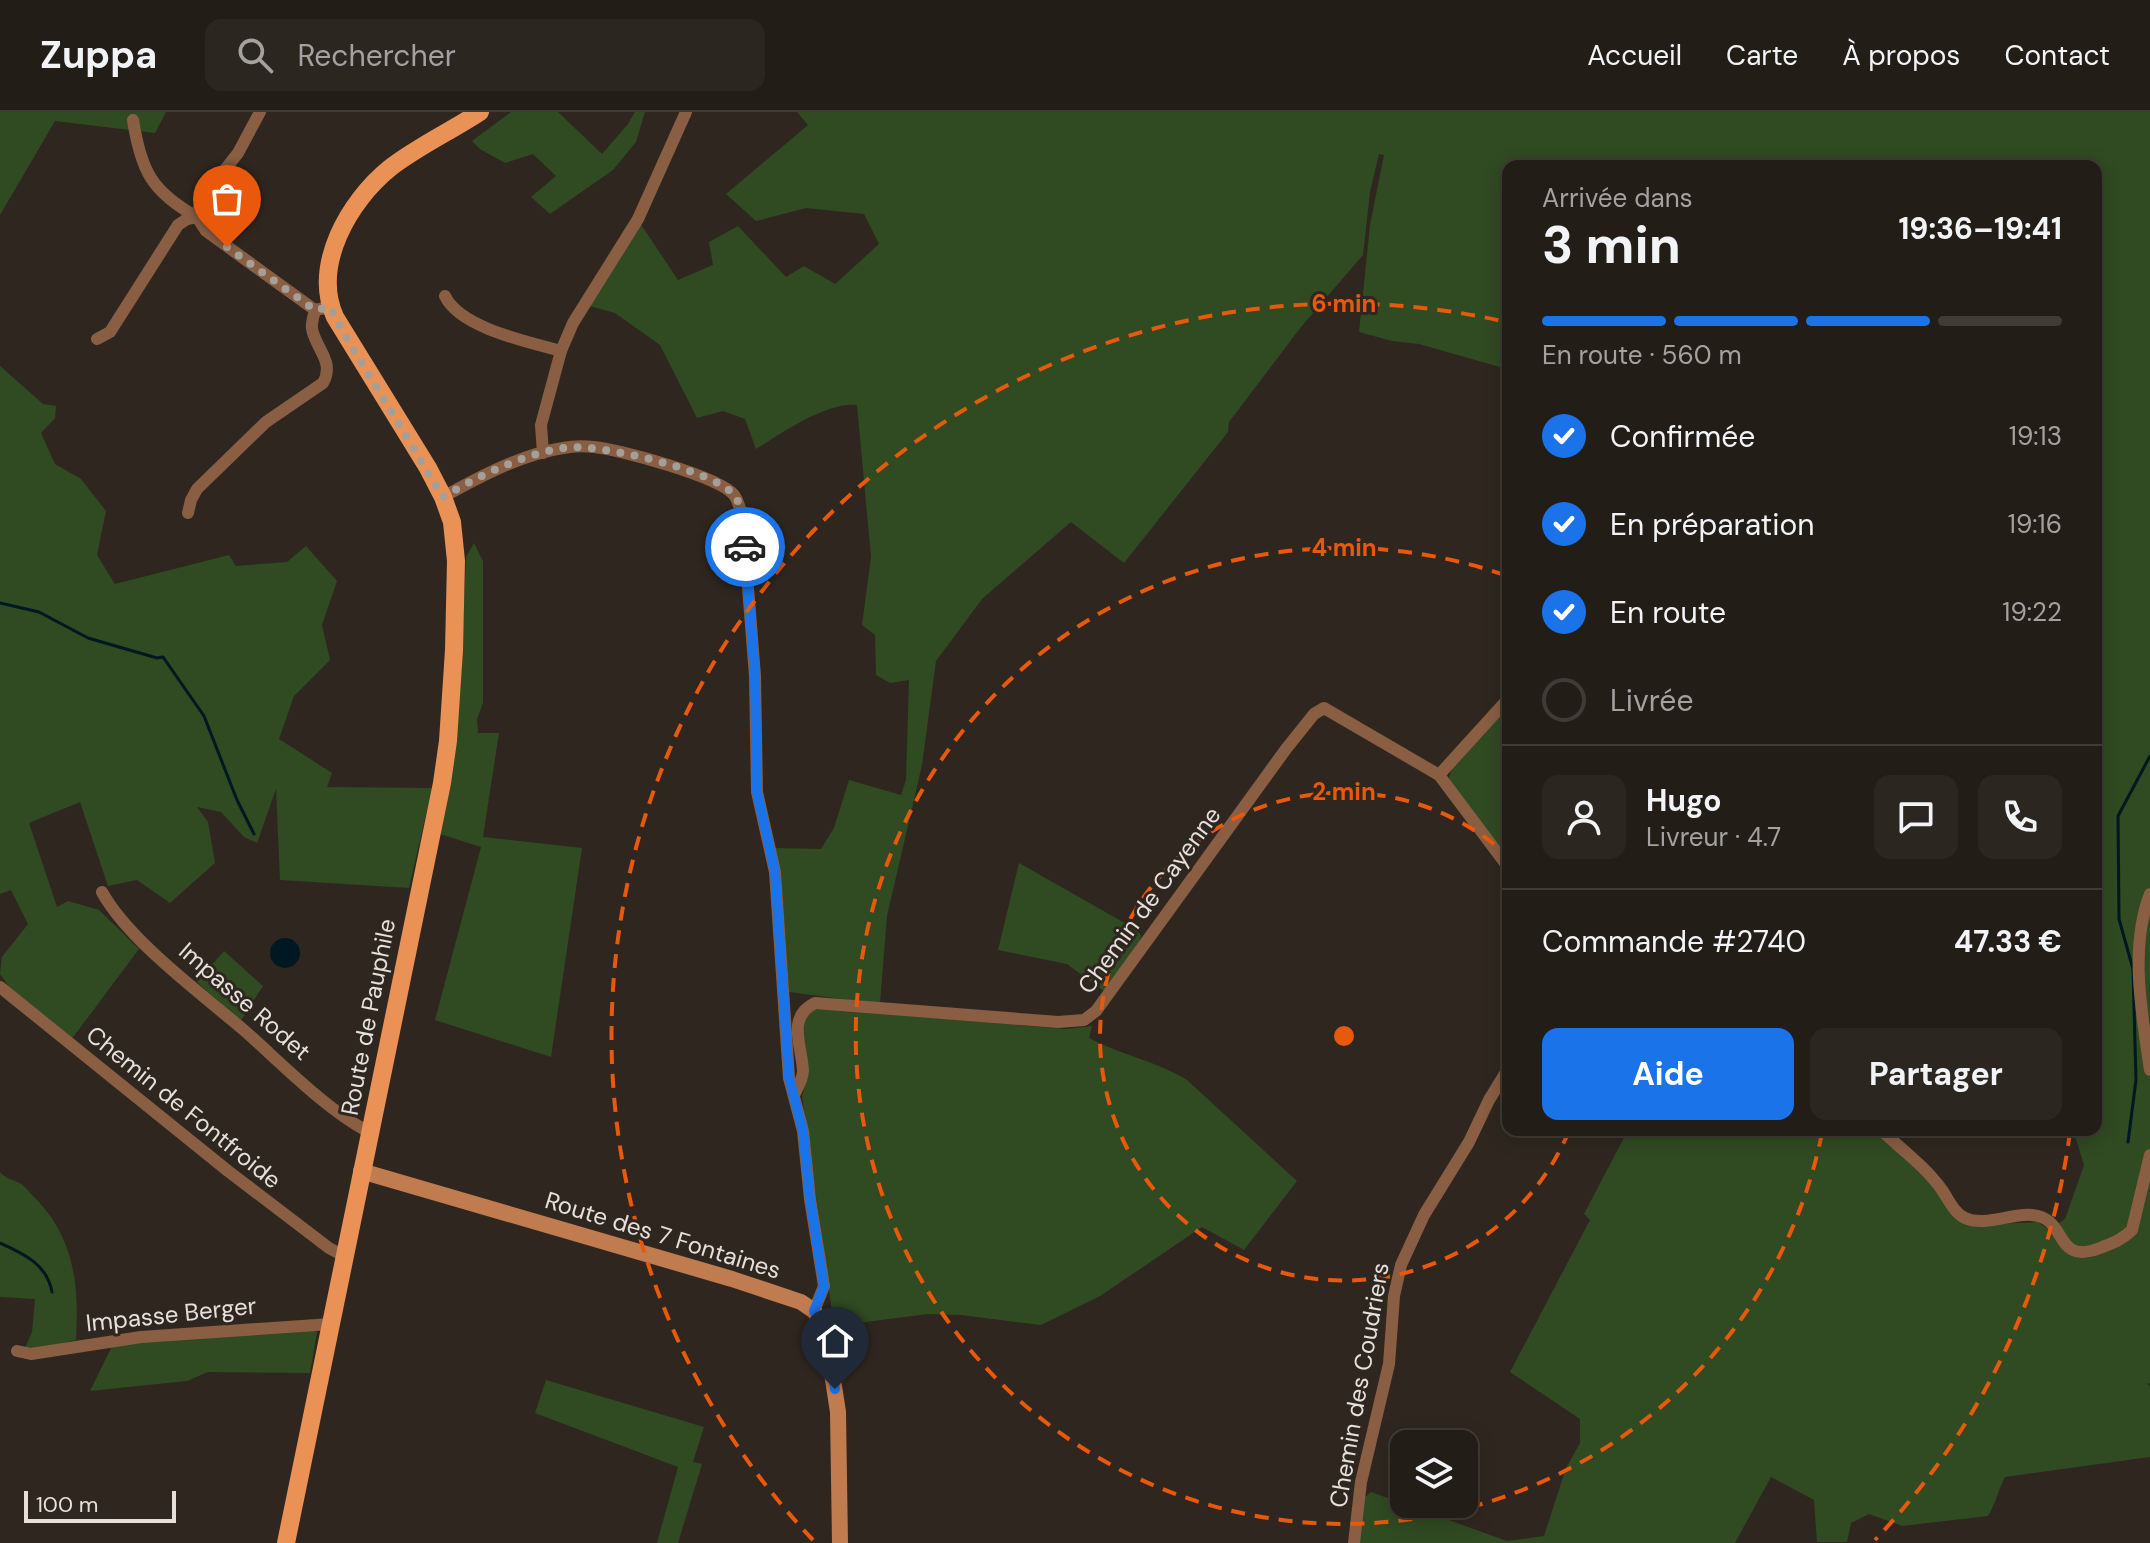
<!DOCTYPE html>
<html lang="fr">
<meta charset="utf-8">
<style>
:root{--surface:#231d17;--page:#2b2620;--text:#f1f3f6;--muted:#a3a2a1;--line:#403b36;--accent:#1a73e8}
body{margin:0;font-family:"DM Sans",sans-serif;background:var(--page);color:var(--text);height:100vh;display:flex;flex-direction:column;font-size:30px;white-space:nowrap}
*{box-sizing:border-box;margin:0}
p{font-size:26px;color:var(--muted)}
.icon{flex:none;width:44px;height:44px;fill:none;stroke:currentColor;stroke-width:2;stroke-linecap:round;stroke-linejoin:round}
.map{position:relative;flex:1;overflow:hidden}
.side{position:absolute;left:1502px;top:48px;width:600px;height:976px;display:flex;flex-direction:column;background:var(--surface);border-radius:16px;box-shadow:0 4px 20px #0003,0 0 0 2px var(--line)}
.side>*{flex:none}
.buttons{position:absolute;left:1390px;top:1318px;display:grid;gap:16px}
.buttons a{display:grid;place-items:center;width:88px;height:88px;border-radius:16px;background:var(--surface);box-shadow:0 4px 20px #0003,0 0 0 2px var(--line);font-size:40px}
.scale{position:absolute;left:24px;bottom:20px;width:152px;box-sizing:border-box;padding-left:8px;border:4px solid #e5e0db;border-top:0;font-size:22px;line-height:28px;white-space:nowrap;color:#e5e0db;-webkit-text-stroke:6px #2f271f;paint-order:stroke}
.pin{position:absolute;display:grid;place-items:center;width:68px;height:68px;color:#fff;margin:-82px -34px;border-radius:50% 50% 50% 0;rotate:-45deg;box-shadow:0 0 8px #0007}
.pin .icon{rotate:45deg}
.courier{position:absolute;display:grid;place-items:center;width:80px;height:80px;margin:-40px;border:6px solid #1a73e8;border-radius:50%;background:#fff;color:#222;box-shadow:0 2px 10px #0007}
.headline em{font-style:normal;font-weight:700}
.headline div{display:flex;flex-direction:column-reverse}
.headline{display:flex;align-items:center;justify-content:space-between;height:136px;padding:0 40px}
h1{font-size:52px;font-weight:700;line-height:60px}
.bar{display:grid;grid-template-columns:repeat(4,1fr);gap:12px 8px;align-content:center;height:96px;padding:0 40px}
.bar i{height:10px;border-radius:6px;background:var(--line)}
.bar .active{background:var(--accent)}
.bar p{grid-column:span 4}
.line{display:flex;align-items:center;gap:20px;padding:0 40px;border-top:2px solid var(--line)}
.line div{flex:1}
.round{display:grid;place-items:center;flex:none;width:84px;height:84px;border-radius:16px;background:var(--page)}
ol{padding:0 40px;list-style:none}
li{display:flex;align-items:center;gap:24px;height:88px}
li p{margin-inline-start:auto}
li .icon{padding:8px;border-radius:50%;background:var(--accent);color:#fff;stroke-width:4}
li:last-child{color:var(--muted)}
li i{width:44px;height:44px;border:4px solid var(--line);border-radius:50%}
.button{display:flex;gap:16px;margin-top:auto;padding:16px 40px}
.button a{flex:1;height:92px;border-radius:16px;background:var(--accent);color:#fff;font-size:32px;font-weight:700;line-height:92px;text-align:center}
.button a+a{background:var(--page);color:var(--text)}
header{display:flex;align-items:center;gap:48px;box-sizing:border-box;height:112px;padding:0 40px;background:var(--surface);border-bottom:2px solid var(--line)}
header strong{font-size:38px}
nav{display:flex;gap:44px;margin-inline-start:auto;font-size:28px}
.search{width:560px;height:72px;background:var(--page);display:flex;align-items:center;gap:20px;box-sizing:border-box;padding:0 28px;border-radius:16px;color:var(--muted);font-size:30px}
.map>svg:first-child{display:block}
.green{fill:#304a22}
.water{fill:#001821}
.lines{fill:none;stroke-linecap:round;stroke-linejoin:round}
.stream{stroke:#001821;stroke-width:3}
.street{stroke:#895e43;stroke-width:12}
.secondary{stroke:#c07b4e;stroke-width:16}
.primary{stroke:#ea9156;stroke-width:18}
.done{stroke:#a59f99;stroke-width:8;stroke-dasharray:0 14.4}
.route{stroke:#1a73e8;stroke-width:10}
.ring{fill:none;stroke:#e8590c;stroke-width:4;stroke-dasharray:14 10}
.labels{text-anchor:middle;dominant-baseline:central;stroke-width:6;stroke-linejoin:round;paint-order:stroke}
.street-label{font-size:24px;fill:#e5e0db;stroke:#2f271f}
.centre{fill:#e8590c;stroke:#2f271f;stroke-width:4}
.ring-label{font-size:24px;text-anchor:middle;font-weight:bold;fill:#e8590c;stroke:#2f271f;stroke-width:6;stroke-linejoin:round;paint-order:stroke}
</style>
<header>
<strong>Zuppa</strong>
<div class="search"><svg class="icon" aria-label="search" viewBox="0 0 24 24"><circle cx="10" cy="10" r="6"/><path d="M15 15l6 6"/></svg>Rechercher</div>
<nav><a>Accueil</a><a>Carte</a><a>À propos</a><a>Contact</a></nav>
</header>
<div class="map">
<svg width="2150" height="1431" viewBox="0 0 2150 1431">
<rect width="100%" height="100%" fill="#2f271f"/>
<g class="green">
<polygon points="0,0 166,0 155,21 55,9 0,103"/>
<polygon points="511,0 558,0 602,42 628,12 635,0 645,0 636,30 613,58 550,102 531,85 556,64 533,42 505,51 480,37 472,29"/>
<path d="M797 0H2150V1271L2147 1272 2150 1274V1345L2005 1365C1998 1378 1996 1391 1988 1404L1902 1414 1869 1402 1851 1411 1847 1430H1817L1814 1388 1771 1365 1735 1431H1358L1364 1386 1371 1380 1507 1429 1544 1424 1566 1356 1580 1331V1307L1510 1260 1590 1108 1584 1102 1628 1018H1874L1975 1113 2038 1110 2049 1118 2065 1107 2084 1053 2076 1027 2063 1018H2096V737L2101 688 2096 687V54H1508V213L1500 255 1419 232 1392 229 1359 220 1370 113 1384 43 1379 42 1370 80 1363 143 1301 215 1229 310 1228 320 1124 451 1071 410 982 487 936 549 922 653 887 804 880 892 789 880 781 762 775 736 821 737 834 716 849 668 901 683 906 668 909 568 890 571 876 563 875 523 862 513 871 445 857 293C826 290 782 321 756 337L745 307 723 299 697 306 660 233 615 201 586 193 640 111 678 168 713 153 709 130 738 114 786 165 804 154 835 172 879 132 864 102 806 96 756 109 726 82 808 13Z"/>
<polygon points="0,254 43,292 56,294 55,306 41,321 55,352 81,367 106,399 97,443 115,472 229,443 236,454 287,450 306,434 337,469 322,513 330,548 294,584 279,627 332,661 327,675 432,676 409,776 280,768 276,677 257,731 244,725 221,700 197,695 208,710 215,751 170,791 137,768 108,774 80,690 29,711 57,795 68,789 99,798 139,837 71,928 10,876 0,862 2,845 28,812 11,778 0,782"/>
<polygon points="474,431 483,449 483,591 477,607 478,621 499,621 483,725 582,736 551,945 435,908 481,735 440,722 460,580 466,445"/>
<polygon points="1508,593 1508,748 1453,677 1449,666 1451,659"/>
<polygon points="1019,751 1137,818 1141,824 1139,832 1105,880 1067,852 998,838"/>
<polygon points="224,839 263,874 240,910 197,870"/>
<path d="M815 896 1065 917 1092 914 1089 926C1121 943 1156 949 1187 968L1297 1069 1244 1138 1202 1115 1100 1184 1041 1213 961 1203 928 1202 834 1214 802 984 809 961 802 936 805 905Z"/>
<path d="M0 1060C6 1068 14 1067 21 1072 26 1075 30 1081 34 1085 75 1126 79 1173 76 1228L38 1237 25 1236 32 1220 35 1187 0 1185Z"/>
<polygon points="310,1217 317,1220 310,1261 208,1260 187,1269 90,1279 113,1232"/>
<polygon points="546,1268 704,1315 693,1350 702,1352 678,1431 657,1431 678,1355 535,1301"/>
</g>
<circle class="water" cx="285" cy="841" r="15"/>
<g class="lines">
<g class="stream">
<polyline points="0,491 39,500 88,526 157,546 163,545 204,604 237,688 254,722"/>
<polyline points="2128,1030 2136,968 2133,857 2119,807 2118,704 2150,644"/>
<path d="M0 1131C24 1142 47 1152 52 1180"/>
</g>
<g class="street">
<polyline points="260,0 238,41 201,88 197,105 206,119 315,198 330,195"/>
<path d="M133 8C141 59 152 80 197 105"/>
<path d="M445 184C460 216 529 230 561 239"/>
<polyline points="97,227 110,220 178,113 187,107 197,105"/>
<polyline points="543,341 541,313 561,239 573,211 638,107 686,0"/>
<path d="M443 385C479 365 522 342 563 336 573 334 584 334 594 335 619 337 720 365 734 383 740 391 741 402 743 412L755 564 757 680 775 760 789 966 803 1019 810 1087 824 1174 814 1199"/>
<path d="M188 401 191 388 197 377 266 310 323 271C335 250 316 237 312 217 311 211 314 203 315 198"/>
<polyline points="1439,663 1508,587"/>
<path d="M102 780C129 829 202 882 246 920 282 952 328 999 369 1020"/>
<path d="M2150 782C2129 836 2142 903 2150 958"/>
<polyline points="0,875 228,1059 329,1136 344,1144"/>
<path d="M794 983C798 975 803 967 803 959 802 934 786 905 815 891L1058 910 1084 908 1096 899 1286 637 1314 602 1324 596 1439 663 1508 755"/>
<path d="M1881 1018C1901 1037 1926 1055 1942 1078 1949 1088 1954 1101 1965 1106 1984 1115 2012 1101 2032 1103 2069 1106 2053 1154 2100 1136 2112 1131 2122 1128 2132 1118L2150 1043"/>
<polyline points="17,1239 31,1242 141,1225 331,1212"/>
<polyline points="1354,1431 1361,1370 1389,1252 1394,1184 1401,1153 1424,1103 1469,1030 1489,988 1508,957"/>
</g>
<polyline class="secondary" points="361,1059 732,1167 801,1190 814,1199 825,1216 838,1300 840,1431"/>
<path class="primary" d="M286 1431 442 671 448 629 454 538 456 449 452 410 443 385 428 356 335 205C312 153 349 89 390 56 417 35 451 19 480 0"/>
</g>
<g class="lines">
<path class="done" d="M227 135 315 198 330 195 347 227 443 385C478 364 522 343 563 336 594 330 713 358 733 382 745 396 744 419 745 435"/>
<polyline class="route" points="745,435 755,564 757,680 775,760 789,966 803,1019 810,1087 824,1174 814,1199 825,1216 835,1277"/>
</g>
<g class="ring">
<path d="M1569 1019A244 244 0 1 1 1507 743"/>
<path d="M1822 1021A488 488 0 1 1 1507 464"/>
<path d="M2070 1020A732 732 0 0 1 1875 1428M813 1428A732 732 0 0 1 1502 209"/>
</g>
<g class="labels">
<g class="street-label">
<text transform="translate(1149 788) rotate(-54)">Chemin de Cayenne</text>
<text transform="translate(245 889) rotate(41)">Impasse Rodet</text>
<text transform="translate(368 905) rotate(-79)">Route de Pauphile</text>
<text transform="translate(184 995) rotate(39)">Chemin de Fontfroide</text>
<text transform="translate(663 1123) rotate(17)">Route des 7 Fontaines</text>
<text transform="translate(171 1202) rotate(-6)">Impasse Berger</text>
<text transform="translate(1359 1273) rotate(-80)">Chemin des Coudriers</text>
</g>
</g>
<circle cx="1344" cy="924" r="12" class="centre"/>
<g class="ring-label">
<text x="1344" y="200">6 min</text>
<text x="1344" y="444">4 min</text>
<text x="1344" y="688">2 min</text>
</g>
</svg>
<div class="buttons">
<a><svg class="icon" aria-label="layers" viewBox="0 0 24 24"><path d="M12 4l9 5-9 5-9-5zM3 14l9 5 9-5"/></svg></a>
</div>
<div class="scale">100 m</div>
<div class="pin" style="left:227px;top:135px;background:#ea580c"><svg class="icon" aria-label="bag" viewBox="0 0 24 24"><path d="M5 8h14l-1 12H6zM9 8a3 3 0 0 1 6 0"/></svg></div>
<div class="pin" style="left:835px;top:1277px;background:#1f2937"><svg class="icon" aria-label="home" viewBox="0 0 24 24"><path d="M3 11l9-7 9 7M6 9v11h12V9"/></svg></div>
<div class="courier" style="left:745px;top:435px"><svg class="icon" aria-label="car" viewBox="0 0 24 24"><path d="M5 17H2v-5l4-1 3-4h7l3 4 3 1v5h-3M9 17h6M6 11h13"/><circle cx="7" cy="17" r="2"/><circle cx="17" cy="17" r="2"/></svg></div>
<section class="side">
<div class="headline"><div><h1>3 min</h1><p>Arrivée dans</p></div><em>19:36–19:41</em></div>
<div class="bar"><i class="active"></i><i class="active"></i><i class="active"></i><i></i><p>En route · 560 m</p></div>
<ol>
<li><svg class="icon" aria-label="check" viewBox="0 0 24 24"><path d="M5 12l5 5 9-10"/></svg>Confirmée<p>19:13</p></li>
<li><svg class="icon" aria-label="check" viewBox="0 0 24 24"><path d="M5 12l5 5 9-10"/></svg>En préparation<p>19:16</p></li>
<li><svg class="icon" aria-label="check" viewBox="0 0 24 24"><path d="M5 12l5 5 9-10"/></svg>En route<p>19:22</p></li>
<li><i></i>Livrée</li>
</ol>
<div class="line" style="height:144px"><a class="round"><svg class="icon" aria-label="person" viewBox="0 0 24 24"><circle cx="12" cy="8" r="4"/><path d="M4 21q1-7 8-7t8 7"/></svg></a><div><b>Hugo</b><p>Livreur · 4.7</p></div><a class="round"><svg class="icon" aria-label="chat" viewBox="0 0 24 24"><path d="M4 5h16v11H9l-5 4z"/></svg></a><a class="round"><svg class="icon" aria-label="phone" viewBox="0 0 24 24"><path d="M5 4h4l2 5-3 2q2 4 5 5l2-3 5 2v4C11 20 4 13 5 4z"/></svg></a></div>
<div class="line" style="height:104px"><div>Commande #2740</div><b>47.33 €</b></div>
<div class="button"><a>Aide</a><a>Partager</a></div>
</section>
</div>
